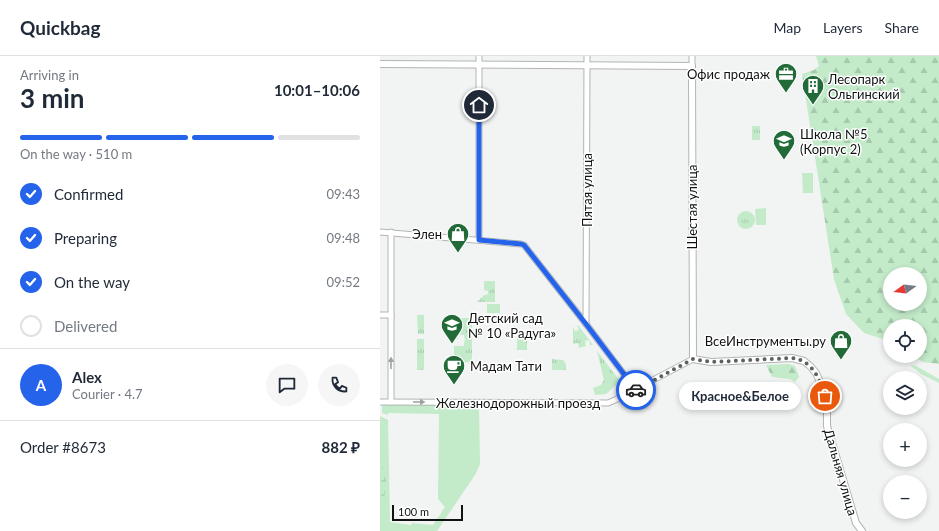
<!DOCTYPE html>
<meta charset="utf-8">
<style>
:root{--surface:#fff;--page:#f6f6f7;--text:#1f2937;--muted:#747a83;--line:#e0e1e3;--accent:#2563eb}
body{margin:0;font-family:Lato,sans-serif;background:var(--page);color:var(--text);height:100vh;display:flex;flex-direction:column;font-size:15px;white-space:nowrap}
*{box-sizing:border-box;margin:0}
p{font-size:13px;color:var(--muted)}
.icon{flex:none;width:22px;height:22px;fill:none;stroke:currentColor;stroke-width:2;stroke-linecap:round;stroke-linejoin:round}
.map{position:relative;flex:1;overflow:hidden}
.sheet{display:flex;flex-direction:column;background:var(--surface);width:380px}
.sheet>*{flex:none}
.needle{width:26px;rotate:255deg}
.tools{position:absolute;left:503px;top:211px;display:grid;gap:8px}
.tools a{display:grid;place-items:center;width:44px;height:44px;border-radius:50%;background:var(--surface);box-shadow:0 2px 6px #0003;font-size:20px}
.scale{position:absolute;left:12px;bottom:10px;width:71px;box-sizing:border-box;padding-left:4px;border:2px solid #101111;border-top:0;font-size:11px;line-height:14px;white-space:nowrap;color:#101111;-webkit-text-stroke:3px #fff;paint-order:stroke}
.pin{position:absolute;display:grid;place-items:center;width:34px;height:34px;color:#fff;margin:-17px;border:2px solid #fff;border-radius:50%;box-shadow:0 1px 4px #0007}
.courier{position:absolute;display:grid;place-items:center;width:40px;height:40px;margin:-20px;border:3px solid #2563eb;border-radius:50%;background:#fff;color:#222;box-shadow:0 1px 5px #0007}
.bubble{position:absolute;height:28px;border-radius:14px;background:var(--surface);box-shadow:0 2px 6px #0003;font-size:13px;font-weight:700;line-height:28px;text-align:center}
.summary em{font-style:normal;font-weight:700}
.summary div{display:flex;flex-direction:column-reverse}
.summary{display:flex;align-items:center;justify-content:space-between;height:68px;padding:0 20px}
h1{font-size:26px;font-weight:700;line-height:30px}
.bar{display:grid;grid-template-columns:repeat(4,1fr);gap:6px 4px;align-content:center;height:48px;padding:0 20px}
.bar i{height:5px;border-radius:3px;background:var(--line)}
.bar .active{background:var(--accent)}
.bar p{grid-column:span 4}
.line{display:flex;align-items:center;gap:10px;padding:0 20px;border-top:1px solid var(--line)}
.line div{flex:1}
.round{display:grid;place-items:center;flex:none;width:42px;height:42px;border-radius:21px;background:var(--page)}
ol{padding:0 20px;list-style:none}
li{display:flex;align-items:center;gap:12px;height:44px}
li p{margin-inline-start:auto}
li .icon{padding:4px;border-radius:50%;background:var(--accent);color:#fff;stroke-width:4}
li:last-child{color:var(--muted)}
li i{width:22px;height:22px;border:2px solid var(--line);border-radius:50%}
header{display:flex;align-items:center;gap:24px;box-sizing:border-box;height:56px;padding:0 20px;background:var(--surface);border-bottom:1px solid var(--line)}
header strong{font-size:19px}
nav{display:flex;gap:22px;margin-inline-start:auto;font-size:14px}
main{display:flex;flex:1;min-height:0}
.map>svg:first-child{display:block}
.grass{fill:#c3eac9}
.forest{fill:url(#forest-firs);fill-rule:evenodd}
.wetland{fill:url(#wetland-marsh)}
.park{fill:url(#park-tufts)}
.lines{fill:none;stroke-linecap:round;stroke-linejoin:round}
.minor-casing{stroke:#b2b5b3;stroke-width:7}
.tertiary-casing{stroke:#b2b5b3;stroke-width:8}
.minor{stroke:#fff;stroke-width:5}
.tertiary{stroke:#fff;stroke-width:6}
.oneway{fill:#9fa0a0}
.done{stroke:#5f6060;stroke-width:4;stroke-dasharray:0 7.2}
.route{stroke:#2563eb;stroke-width:5}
.labels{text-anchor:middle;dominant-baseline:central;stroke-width:3;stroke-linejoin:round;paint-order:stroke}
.poi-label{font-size:13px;fill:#101111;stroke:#fff;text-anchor:start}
.street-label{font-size:13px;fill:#101111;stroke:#fff}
</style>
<header>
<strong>Quickbag</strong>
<nav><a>Map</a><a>Layers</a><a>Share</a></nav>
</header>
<main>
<section class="sheet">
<div class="summary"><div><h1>3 min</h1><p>Arriving in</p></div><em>10:01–10:06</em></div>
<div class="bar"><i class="active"></i><i class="active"></i><i class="active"></i><i></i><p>On the way · 510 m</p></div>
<ol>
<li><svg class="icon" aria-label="check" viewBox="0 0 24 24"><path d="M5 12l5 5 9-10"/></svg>Confirmed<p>09:43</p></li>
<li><svg class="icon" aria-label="check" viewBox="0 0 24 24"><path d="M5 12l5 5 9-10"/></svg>Preparing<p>09:48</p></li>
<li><svg class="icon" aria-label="check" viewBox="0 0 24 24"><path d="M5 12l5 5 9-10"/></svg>On the way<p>09:52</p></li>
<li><i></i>Delivered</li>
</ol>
<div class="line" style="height:72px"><b class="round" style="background:var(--accent);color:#fff">A</b><div><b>Alex</b><p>Courier · 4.7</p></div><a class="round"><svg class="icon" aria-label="chat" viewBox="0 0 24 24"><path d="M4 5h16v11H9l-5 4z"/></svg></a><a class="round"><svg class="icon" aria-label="phone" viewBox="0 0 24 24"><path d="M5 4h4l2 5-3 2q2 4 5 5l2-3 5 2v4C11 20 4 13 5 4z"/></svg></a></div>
<div class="line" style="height:52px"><div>Order #8673</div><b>882 ₽</b></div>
</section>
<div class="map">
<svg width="559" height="475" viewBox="0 0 559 475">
<defs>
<pattern id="forest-firs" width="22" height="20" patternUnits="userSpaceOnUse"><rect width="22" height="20" fill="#c3eac9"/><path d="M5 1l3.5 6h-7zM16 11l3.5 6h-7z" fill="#a6c8ac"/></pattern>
<pattern id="wetland-marsh" width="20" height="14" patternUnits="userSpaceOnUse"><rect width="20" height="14" fill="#c3eac9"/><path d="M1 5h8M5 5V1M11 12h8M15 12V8" fill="none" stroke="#a6c8ac"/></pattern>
<pattern id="park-tufts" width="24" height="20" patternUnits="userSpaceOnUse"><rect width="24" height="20" fill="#c3eac9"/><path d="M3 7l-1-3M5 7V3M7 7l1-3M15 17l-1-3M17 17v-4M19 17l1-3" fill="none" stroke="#a6c8ac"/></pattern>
</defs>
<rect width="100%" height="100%" fill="#f1f4f2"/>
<g class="grass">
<polygon points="422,117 433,117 433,137 423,137"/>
<polygon points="386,152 386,169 376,169 375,153"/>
<rect x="107" y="248" width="13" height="9"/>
<polygon points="530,309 536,310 559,323 559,327 541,318"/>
<polygon points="3,348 99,349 100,408 95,419 57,475 0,475 0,360 8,364 10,466 31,469 32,467 53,469 65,451 58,443 59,358 8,357 8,359 2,357 2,351"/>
</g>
<g class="forest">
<path d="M436 0H559V308L543 306 532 300H540V270H510V287L503 283 484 277 466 258 454 223 422 18 434 14 439 10ZM510 218H540V248H510Z"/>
<polygon points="408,308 415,310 419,321 415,326 410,323 392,321 386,309"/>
</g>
<path class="wetland" d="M3 411 5 413C6 429 8 435 0 449V412Z"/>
<g class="park">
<rect x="372" y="70" width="8" height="14"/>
<circle cx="366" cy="164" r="9"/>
<polygon points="104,225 115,225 115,246 97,246 104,239 107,239 108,237 108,235 104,234"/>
<polygon points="37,259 44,259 44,278 38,278"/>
<polygon points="79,262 92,262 92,306 78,307 78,305 80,304 80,300 74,299 74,290 84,290 84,286 85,286 84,279 78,279 78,283 74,283 74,270 80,270"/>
<polygon points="197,269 198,269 213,289 210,289 209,284 205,285 206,290 199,292 198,287 193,288 193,270 195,275 199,274"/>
<rect x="137" y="277" width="10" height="17"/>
<rect x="37" y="283" width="7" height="31"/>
<polygon points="217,295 240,325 226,338 215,339 213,332 221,329 224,324"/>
<polygon points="172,303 183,304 186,308 186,314 172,314"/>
</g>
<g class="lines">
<g class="minor-casing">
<g id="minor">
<polyline points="312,0 312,10"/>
<polyline points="0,176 141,188 144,189 206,268 256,334"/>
<polyline points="11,176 11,346"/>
<polyline points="99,184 99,0"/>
<polyline points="0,259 11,259"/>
<polyline points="206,268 207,0"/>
<polyline points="0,346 228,347 235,344 313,303"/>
</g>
</g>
<g class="tertiary-casing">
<polyline id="tertiary" points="0,8 312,10 313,303 331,306 412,302 424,305 430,310 436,317 444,335 447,349 447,370 476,467 482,475"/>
</g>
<use href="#minor" class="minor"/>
<use href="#tertiary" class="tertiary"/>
</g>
<defs><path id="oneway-solid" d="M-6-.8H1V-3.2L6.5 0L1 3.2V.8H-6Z"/></defs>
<g class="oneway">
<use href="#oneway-solid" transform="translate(11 307) rotate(-90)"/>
<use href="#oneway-solid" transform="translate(39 346)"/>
</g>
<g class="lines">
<path class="done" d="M256 334 313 303 331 306 412 302C432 304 440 323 445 340"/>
<polyline class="route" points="99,49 99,184 141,188 144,189 206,268 256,334"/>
</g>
<defs>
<g id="office-pin" transform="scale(1.15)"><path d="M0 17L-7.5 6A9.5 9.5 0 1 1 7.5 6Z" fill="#226b38" stroke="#fff"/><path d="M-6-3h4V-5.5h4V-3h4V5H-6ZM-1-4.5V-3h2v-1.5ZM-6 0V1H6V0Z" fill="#fff"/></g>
<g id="building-pin" transform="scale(1.15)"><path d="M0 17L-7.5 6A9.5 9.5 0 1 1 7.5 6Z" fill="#226b38" stroke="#fff"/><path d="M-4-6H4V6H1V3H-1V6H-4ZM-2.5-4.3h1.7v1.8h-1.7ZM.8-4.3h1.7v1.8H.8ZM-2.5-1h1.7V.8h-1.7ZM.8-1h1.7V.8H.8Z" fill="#fff"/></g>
<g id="school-pin" transform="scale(1.15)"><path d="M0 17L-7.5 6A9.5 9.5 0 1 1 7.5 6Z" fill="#226b38" stroke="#fff"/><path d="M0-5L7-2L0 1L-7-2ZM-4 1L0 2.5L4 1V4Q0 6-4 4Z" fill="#fff"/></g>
<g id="shop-pin" transform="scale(1.15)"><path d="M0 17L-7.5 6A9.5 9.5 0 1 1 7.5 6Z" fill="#226b38" stroke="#fff"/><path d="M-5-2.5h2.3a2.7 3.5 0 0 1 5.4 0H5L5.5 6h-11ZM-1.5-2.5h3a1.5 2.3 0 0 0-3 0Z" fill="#fff"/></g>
<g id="cafe-pin" transform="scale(1.15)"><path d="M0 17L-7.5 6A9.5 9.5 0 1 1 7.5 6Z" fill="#226b38" stroke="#fff"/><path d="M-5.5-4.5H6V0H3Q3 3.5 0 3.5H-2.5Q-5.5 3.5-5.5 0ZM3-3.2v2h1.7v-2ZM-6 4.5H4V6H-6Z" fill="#fff"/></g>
</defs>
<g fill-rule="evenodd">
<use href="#office-pin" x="406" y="18"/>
<use href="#building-pin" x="433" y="30"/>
<use href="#school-pin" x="404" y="85"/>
<use href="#shop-pin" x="78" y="178"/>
<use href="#school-pin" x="72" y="269"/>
<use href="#shop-pin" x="461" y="285"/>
<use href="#cafe-pin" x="74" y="310"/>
</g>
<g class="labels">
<g class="poi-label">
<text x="390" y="18" text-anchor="end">Офис продаж</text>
<text x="448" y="23">Лесопарк<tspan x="448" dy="15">Ольгинский</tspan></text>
<text x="420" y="78">Школа №5<tspan x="420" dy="15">(Корпус 2)</tspan></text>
<text x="62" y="178" text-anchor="end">Элен</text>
<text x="88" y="262">Детский сад<tspan x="88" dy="15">№ 10 «Радуга»</tspan></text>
<text x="446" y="285" text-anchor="end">ВсеИнструменты.ру</text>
<text x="90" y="310">Мадам Тати</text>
</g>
<g class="street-label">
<text transform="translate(207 134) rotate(-90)">Пятая улица</text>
<text transform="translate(312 151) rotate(-90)">Шестая улица</text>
<text x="138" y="347">Железнодорожный проезд</text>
<text transform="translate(461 416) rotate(74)">Дальняя улица</text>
</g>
</g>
</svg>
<div class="tools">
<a><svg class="needle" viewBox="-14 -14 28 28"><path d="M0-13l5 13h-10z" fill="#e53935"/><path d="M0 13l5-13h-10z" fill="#747a83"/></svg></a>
<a><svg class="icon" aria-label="locate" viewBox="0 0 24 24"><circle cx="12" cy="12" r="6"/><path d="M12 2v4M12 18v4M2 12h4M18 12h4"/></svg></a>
<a><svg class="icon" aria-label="layers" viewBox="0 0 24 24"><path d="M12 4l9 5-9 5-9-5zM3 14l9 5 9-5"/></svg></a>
<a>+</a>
<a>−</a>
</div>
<div class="scale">100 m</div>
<div class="pin" style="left:445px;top:340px;background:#ea580c"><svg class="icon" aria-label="bag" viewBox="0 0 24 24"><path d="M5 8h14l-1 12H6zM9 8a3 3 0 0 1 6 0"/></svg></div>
<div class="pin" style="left:99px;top:49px;background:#1f2937"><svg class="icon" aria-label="home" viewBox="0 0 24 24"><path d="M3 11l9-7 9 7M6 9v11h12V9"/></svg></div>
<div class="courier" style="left:256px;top:334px"><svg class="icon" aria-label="car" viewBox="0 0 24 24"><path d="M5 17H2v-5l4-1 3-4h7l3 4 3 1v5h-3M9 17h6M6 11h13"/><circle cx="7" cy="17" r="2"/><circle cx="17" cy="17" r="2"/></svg></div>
<div class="bubble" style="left:299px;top:326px;width:122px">Красное&amp;Белое</div>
</div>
</main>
